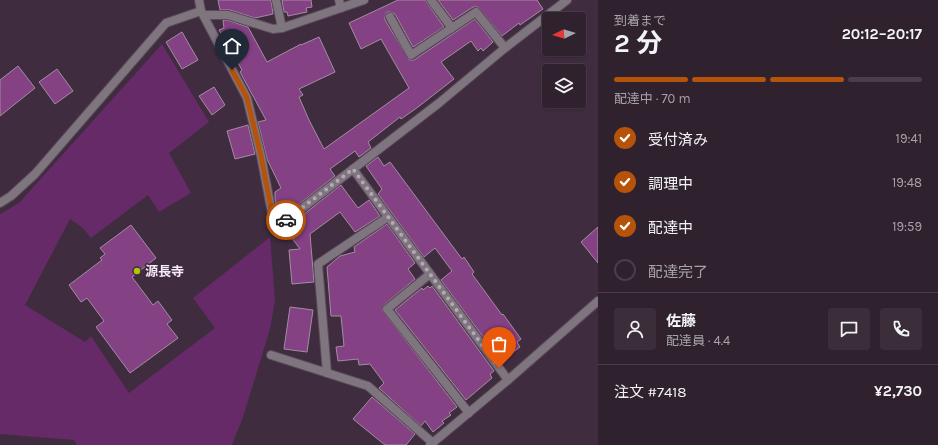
<!DOCTYPE html>
<html lang="ja">
<meta charset="utf-8">
<style>
:root{--surface:#2f212e;--page:#3b2e3a;--text:#f1f3f6;--muted:#a7a3aa;--line:#4a3e4a;--accent:#b45309}
body{margin:0;font-family:Karla,"Noto Sans JP",sans-serif;background:var(--page);color:var(--text);height:100vh;display:flex;flex-direction:column;font-size:15px;white-space:nowrap}
*{box-sizing:border-box;margin:0}
p{font-size:13px;color:var(--muted)}
.icon{flex:none;width:22px;height:22px;fill:none;stroke:currentColor;stroke-width:2;stroke-linecap:round;stroke-linejoin:round}
.map{position:relative;flex:1;overflow:hidden}
.drawer{display:flex;flex-direction:column;background:var(--surface);width:340px}
.drawer>*{flex:none}
.needle{width:26px;rotate:265deg}
.tools{position:absolute;left:542px;top:12px;display:grid;gap:8px}
.tools a{display:grid;place-items:center;width:44px;height:44px;border-radius:4px;background:var(--surface);box-shadow:0 1px 3px #0004,0 0 0 1px var(--line);font-size:20px}
.pin{position:absolute;display:grid;place-items:center;width:34px;height:34px;color:#fff;margin:-41px -17px;border-radius:50% 50% 50% 0;rotate:-45deg;box-shadow:0 0 4px #0007}
.pin .icon{rotate:45deg}
.courier{position:absolute;display:grid;place-items:center;width:40px;height:40px;margin:-20px;border:3px solid #b45309;border-radius:50%;background:#fff;color:#222;box-shadow:0 1px 5px #0007}
.head em{font-style:normal;font-weight:700}
.head div{display:flex;flex-direction:column-reverse}
.head{display:flex;align-items:center;justify-content:space-between;height:68px;padding:0 16px}
h1{font-size:26px;font-weight:700;line-height:30px}
.bar{display:grid;grid-template-columns:repeat(4,1fr);gap:6px 4px;align-content:center;height:48px;padding:0 16px}
.bar i{height:5px;border-radius:3px;background:var(--line)}
.bar .selected{background:var(--accent)}
.bar p{grid-column:span 4}
.line{display:flex;align-items:center;gap:10px;padding:0 16px;border-top:1px solid var(--line)}
.line div{flex:1}
.round{display:grid;place-items:center;flex:none;width:42px;height:42px;border-radius:4px;background:var(--page)}
ol{padding:0 16px;list-style:none}
li{display:flex;align-items:center;gap:12px;height:44px}
li p{margin-inline-start:auto}
li .icon{padding:4px;border-radius:50%;background:var(--accent);color:#fff;stroke-width:4}
li:last-child{color:var(--muted)}
li i{width:22px;height:22px;border:2px solid var(--line);border-radius:50%}
main{display:flex;flex:1;min-height:0}
.map>svg:first-child{display:block}
.green{fill:#672a68}
.building{fill:#844184;stroke:#a38da2}
.lines{fill:none;stroke-linecap:round;stroke-linejoin:round}
.service-casing{stroke:#5c4a5b;stroke-width:10}
.minor-casing{stroke:#5c4a5b;stroke-width:10}
.service{stroke:#7f757f;stroke-width:8}
.minor{stroke:#7f757f;stroke-width:8}
.done{stroke:#b6a8b6;stroke-width:4;stroke-dasharray:0 7.2}
.route{stroke:#b45309;stroke-width:5}
.poi-dot{fill:#b1c500;stroke:#3f2c3e;stroke-width:1.5}
.labels{text-anchor:middle;dominant-baseline:central;stroke-width:3;stroke-linejoin:round;paint-order:stroke}
.poi-label{font-size:13px;font-weight:bold;fill:#f6eaf6;stroke:#3f2c3e;text-anchor:start}
</style>
<main>
<div class="map">
<svg width="598" height="445" viewBox="0 0 598 445">
<rect width="100%" height="100%" fill="#3f2c3e"/>
<polygon class="green" points="162,44 209,122 169,153 191,193 159,212 148,195 91,238 83,228 70,219 25,305 85,342 91,336 129,393 215,328 193,298 270,237 275,300 270,329 243,417 232,445 77,445 74,440 0,434 0,214 19,203"/>
<g class="building">
<polygon points="218,0 271,0 273,14 255,18 230,10 220,10"/>
<polygon points="282,0 311,0 312,7 306,8 307,12 288,16 287,12 284,12"/>
<polygon points="398,0 426,0 427,3 444,27 413,47 395,14 390,12 387,12 385,17 385,20 409,60 414,60 475,19 493,42 483,51 481,48 478,51 471,41 441,62 454,79 418,107 401,119 400,117 368,142 371,148 359,157 355,151 330,169 335,176 280,219 275,199 275,192 281,188 267,159 258,122 266,120 240,72 242,70 219,30 224,28 223,20 227,20 248,27 267,62 301,44 301,45 319,37 335,72 299,89 303,95 299,97 309,120 324,149 409,88 381,39 361,49 349,23"/>
<polygon points="438,0 537,0 543,9 520,25 519,23 502,36 478,7 473,7 453,20"/>
<polygon points="182,32 198,60 182,69 166,42"/>
<polygon points="18,66 35,88 0,116 0,80"/>
<polygon points="57,69 73,91 55,104 39,82"/>
<polygon points="214,87 225,105 212,115 199,96"/>
<polygon points="248,125 255,154 235,159 227,131"/>
<polygon points="378,157 384,166 390,162 462,259 464,257 474,272 472,274 502,315 503,314 521,339 517,342 520,347 501,361 441,280 452,271 435,248 424,257 378,194 382,189 366,166"/>
<polygon points="341,185 358,208 369,200 380,216 355,232 340,212 310,234 314,282 292,284 289,250 300,249 285,229"/>
<polygon points="387,224 415,263 408,269 415,279 384,305 382,310 457,407 449,413 451,415 442,421 444,423 433,432 425,421 421,426 379,388 384,383 370,364 359,365 358,359 338,361 336,347 344,346 341,316 331,316 327,267 340,256 355,252 354,247"/>
<polygon points="131,225 156,258 132,277 153,305 158,301 172,320 167,324 178,338 130,373 96,327 104,321 87,298 81,302 69,285 102,260 100,258 105,254 100,248"/>
<polygon points="598,227 598,263 581,242"/>
<polygon points="428,286 430,288 432,286 494,371 490,374 492,378 466,400 395,310 422,288 423,290"/>
<polygon points="290,307 313,310 307,352 284,349"/>
<polygon points="372,397 415,434 406,445 385,445 353,419"/>
</g>
<g class="lines">
<g class="service-casing">
<g id="service">
<polyline points="431,0 452,28"/>
<polyline points="390,17 411,55 476,12 505,48"/>
<polyline points="0,203 11,196 35,174 166,23 201,11"/>
</g>
</g>
<g class="minor-casing">
<g id="minor">
<polyline points="199,0 201,11 247,98 261,156 275,229 439,103 505,48 567,0"/>
<polyline points="276,0 282,28"/>
<polyline points="339,0 341,8"/>
<polyline points="204,15 228,15 273,29 282,28 364,0"/>
<polyline points="353,169 508,380"/>
<polyline points="430,274 387,309 469,413"/>
<polyline points="271,355 368,386 433,443"/>
<polyline points="327,373 318,264 388,217"/>
<polyline points="430,445 508,380 598,301"/>
</g>
</g>
<use href="#service" class="service"/>
<use href="#minor" class="minor"/>
</g>
<g class="lines">
<polyline class="done" points="286,220 353,169 499,368"/>
<polyline class="route" points="232,70 247,98 261,156 275,229 286,220"/>
</g>
<circle class="poi-dot" cx="137" cy="271" r="4"/>
<g class="labels">
<g class="poi-label">
<text x="145" y="271">源長寺</text>
</g>
</g>
</svg>
<div class="tools">
<a><svg class="needle" viewBox="-14 -14 28 28"><path d="M0-13l5 13h-10z" fill="#e53935"/><path d="M0 13l5-13h-10z" fill="#a7a3aa"/></svg></a>
<a><svg class="icon" aria-label="layers" viewBox="0 0 24 24"><path d="M12 4l9 5-9 5-9-5zM3 14l9 5 9-5"/></svg></a>
</div>
<div class="pin" style="left:499px;top:368px;background:#ea580c"><svg class="icon" aria-label="bag" viewBox="0 0 24 24"><path d="M5 8h14l-1 12H6zM9 8a3 3 0 0 1 6 0"/></svg></div>
<div class="pin" style="left:232px;top:70px;background:#1f2937"><svg class="icon" aria-label="home" viewBox="0 0 24 24"><path d="M3 11l9-7 9 7M6 9v11h12V9"/></svg></div>
<div class="courier" style="left:286px;top:220px"><svg class="icon" aria-label="car" viewBox="0 0 24 24"><path d="M5 17H2v-5l4-1 3-4h7l3 4 3 1v5h-3M9 17h6M6 11h13"/><circle cx="7" cy="17" r="2"/><circle cx="17" cy="17" r="2"/></svg></div>
</div>
<section class="drawer">
<div class="head"><div><h1>2 分</h1><p>到着まで</p></div><em>20:12–20:17</em></div>
<div class="bar"><i class="selected"></i><i class="selected"></i><i class="selected"></i><i></i><p>配達中 · 70 m</p></div>
<ol>
<li><svg class="icon" aria-label="check" viewBox="0 0 24 24"><path d="M5 12l5 5 9-10"/></svg>受付済み<p>19:41</p></li>
<li><svg class="icon" aria-label="check" viewBox="0 0 24 24"><path d="M5 12l5 5 9-10"/></svg>調理中<p>19:48</p></li>
<li><svg class="icon" aria-label="check" viewBox="0 0 24 24"><path d="M5 12l5 5 9-10"/></svg>配達中<p>19:59</p></li>
<li><i></i>配達完了</li>
</ol>
<div class="line" style="height:72px"><a class="round"><svg class="icon" aria-label="person" viewBox="0 0 24 24"><circle cx="12" cy="8" r="4"/><path d="M4 21q1-7 8-7t8 7"/></svg></a><div><b>佐藤</b><p>配達員 · 4.4</p></div><a class="round"><svg class="icon" aria-label="chat" viewBox="0 0 24 24"><path d="M4 5h16v11H9l-5 4z"/></svg></a><a class="round"><svg class="icon" aria-label="phone" viewBox="0 0 24 24"><path d="M5 4h4l2 5-3 2q2 4 5 5l2-3 5 2v4C11 20 4 13 5 4z"/></svg></a></div>
<div class="line" style="height:52px"><div>注文 #7418</div><b>¥2,730</b></div>
</section>
</main>
